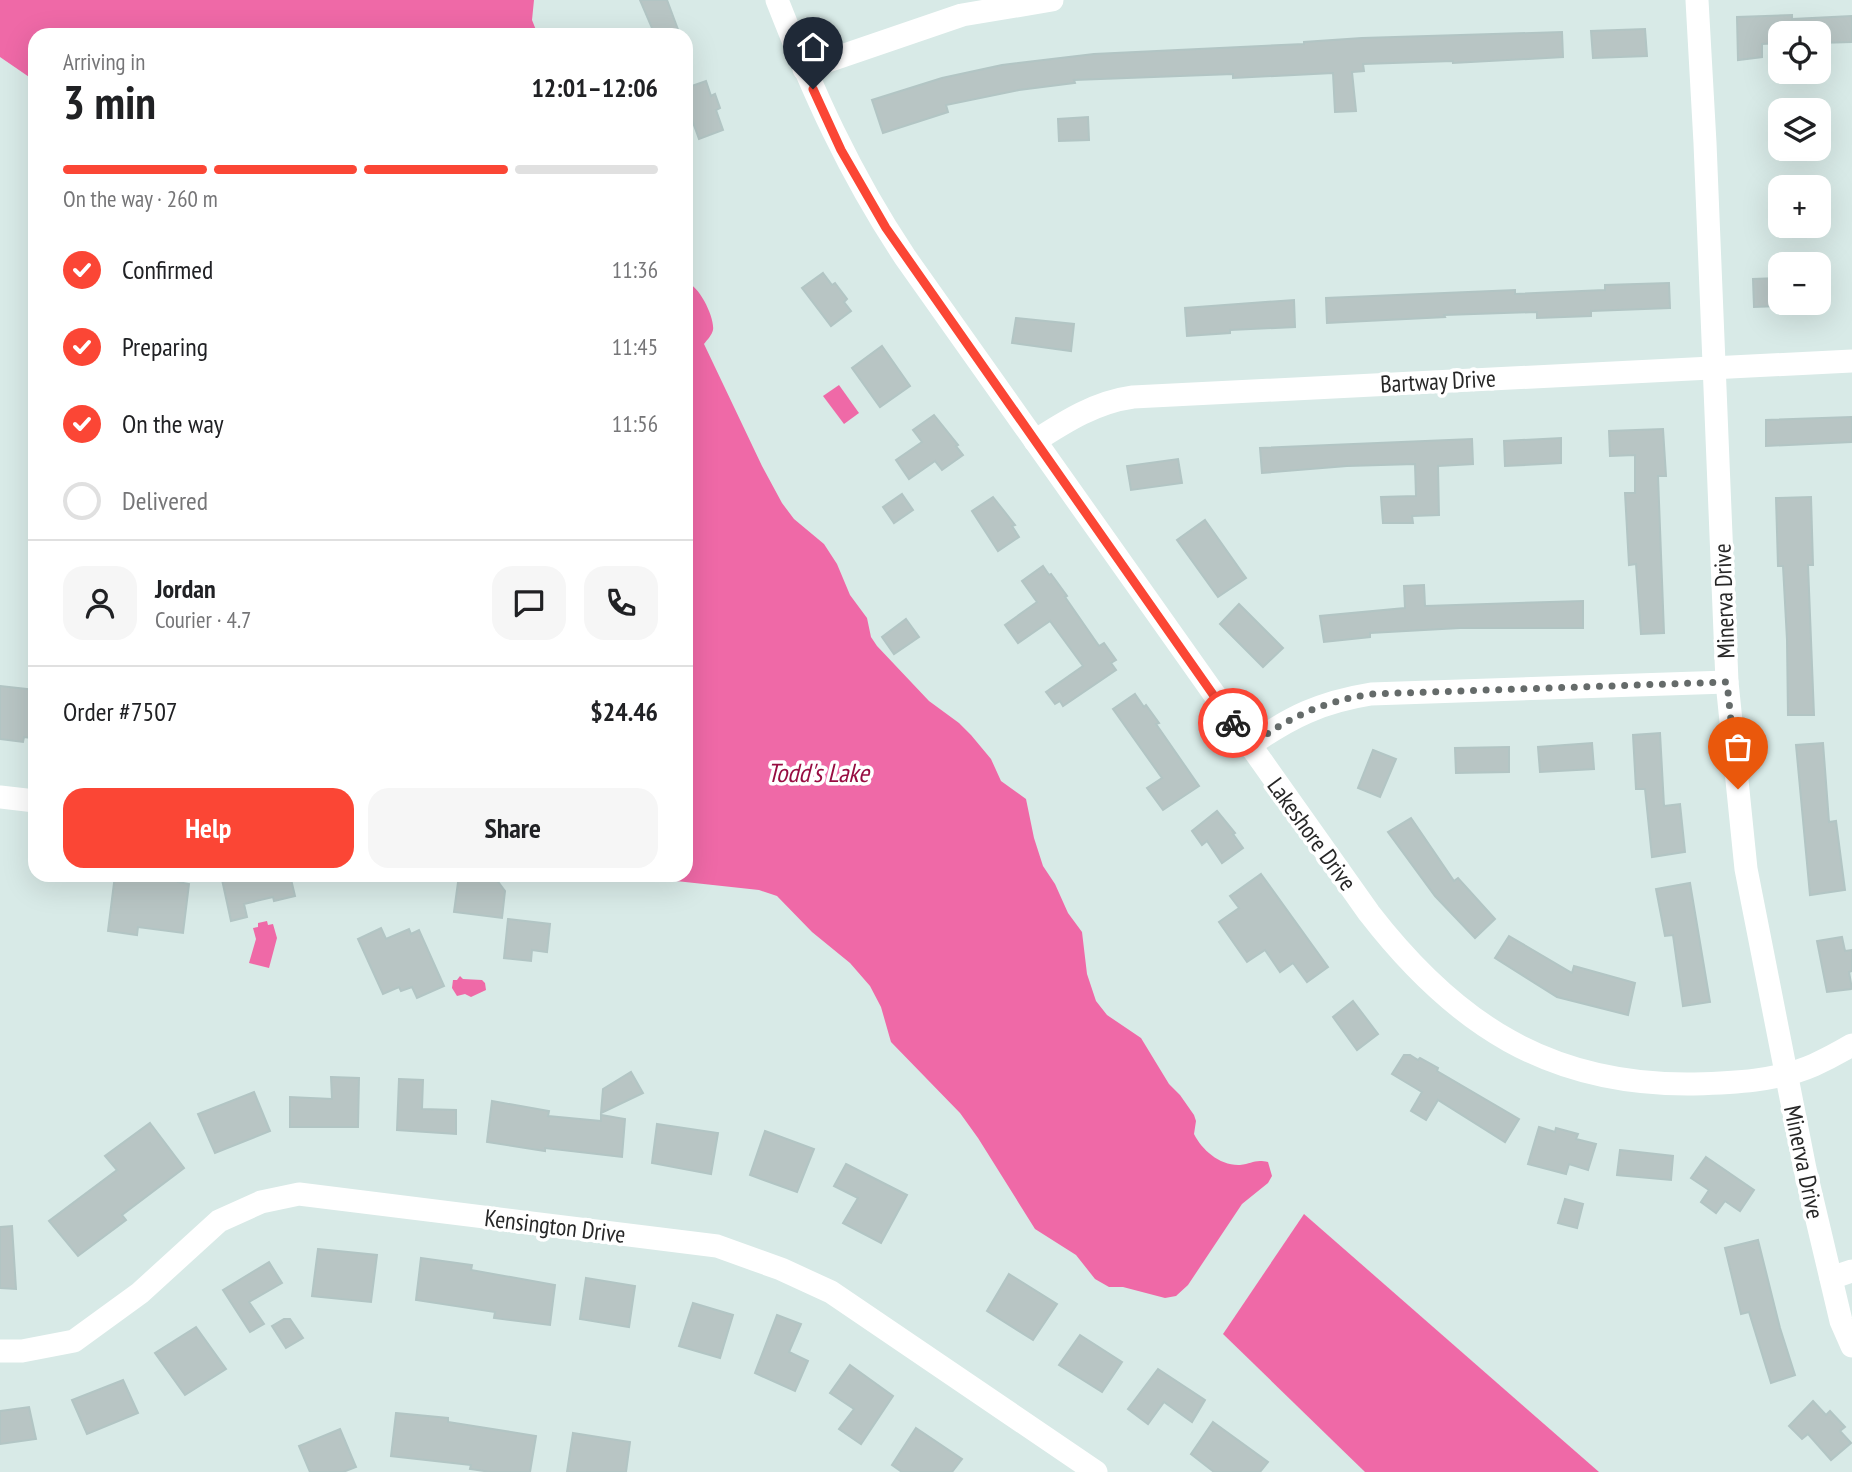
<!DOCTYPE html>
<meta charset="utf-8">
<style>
:root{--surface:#fff;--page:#f6f6f6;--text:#202124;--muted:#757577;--line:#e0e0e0;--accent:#fb4635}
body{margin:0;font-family:"PT Sans Narrow",sans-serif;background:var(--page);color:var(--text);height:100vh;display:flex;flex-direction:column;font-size:26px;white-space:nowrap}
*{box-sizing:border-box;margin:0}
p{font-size:23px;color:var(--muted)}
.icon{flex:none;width:38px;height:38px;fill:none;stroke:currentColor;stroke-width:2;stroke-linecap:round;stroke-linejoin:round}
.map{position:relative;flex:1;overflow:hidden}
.side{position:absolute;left:28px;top:28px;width:665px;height:854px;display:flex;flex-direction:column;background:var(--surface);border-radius:21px;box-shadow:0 7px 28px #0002}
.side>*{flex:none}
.fabs{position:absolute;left:1768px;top:21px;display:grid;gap:14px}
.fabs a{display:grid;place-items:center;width:63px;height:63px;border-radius:14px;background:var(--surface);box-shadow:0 7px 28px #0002;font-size:35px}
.pin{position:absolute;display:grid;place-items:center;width:60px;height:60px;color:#fff;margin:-72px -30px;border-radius:50% 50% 50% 0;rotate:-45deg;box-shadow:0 0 7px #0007}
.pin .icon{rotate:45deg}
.courier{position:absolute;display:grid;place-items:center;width:70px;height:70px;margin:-35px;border:5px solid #fb4635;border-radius:50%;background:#fff;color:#222;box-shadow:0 2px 9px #0007}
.headline em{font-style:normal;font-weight:700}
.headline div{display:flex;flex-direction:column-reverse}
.headline{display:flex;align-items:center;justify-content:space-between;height:119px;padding:0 35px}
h1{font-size:46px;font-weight:700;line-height:52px}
.bar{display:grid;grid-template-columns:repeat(4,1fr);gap:10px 7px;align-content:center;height:84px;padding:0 35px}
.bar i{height:9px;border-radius:5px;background:var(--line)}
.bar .active{background:var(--accent)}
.bar p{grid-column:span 4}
.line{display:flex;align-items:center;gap:18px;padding:0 35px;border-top:2px solid var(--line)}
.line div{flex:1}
.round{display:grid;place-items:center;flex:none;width:74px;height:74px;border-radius:21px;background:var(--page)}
ol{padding:0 35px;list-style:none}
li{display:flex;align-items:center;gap:21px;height:77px}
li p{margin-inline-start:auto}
li .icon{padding:7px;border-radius:50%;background:var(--accent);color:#fff;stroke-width:4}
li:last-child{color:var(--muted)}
li i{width:38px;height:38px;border:4px solid var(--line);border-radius:50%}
.action{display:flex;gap:14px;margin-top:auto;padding:14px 35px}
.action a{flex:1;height:80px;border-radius:21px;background:var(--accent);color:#fff;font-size:28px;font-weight:700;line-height:80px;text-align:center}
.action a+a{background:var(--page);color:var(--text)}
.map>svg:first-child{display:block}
.water{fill:#ef69a7}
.building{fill:#b8c5c4;stroke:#b2c5c4;stroke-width:2}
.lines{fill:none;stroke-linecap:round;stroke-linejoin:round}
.minor{stroke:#fff;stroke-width:23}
.done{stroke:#656b6a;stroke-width:7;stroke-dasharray:0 12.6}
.route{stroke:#fb4635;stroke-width:9}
.labels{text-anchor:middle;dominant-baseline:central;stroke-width:7;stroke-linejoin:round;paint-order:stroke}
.street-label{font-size:24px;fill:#272727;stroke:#fff}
.water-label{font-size:26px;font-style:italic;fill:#970c41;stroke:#fff}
</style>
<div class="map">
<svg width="1852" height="1472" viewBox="0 0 1852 1472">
<rect width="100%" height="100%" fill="#d8eae7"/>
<g class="water">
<polygon points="0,0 534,0 532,20 538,35 35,35 35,81 0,57"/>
<path d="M687 283C699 285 715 318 713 330 712 335 707 340 704 344L762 466 782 503 794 519 824 544 837 564 850 595 867 618 871 637 877 646 929 701 959 723 971 735 991 759 1001 781 1026 799 1034 838 1043 866 1055 884 1068 913 1082 932 1087 974 1096 1001 1107 1015 1141 1038 1169 1084 1180 1095 1194 1115 1196 1121 1194 1134C1202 1150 1220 1166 1240 1165 1252 1164 1254 1159 1268 1162L1272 1176 1268 1183 1242 1204 1188 1285 1176 1296 1165 1298 1123 1287H1109L1095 1279 1076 1255 1035 1229 978 1138 960 1113 891 1042 881 1007 870 986 850 963 812 932 777 896 759 890 676 881 663 875H686Z"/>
<polygon points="839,385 859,413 844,424 823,396"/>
<polygon points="267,921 268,925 273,924 277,938 269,968 249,963 256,939 253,928 258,927 258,923"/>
<polygon points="460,976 463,979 482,980 485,983 486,990 471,997 465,994 457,996 452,988 453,980 457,980"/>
<polygon points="1304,1214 1599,1472 1365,1472 1223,1334"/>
</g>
<g class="building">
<polygon points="640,0 667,0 680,35 655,35"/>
<polygon points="1792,15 1792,19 1852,16 1852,42 1819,43 1819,33 1780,33 1780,43 1762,44 1762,57 1738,60 1737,17"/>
<polygon points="1645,29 1647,56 1593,58 1591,31"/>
<polygon points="1562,32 1563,57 1453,63 1453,61 1363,64 1364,71 1352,72 1356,111 1335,112 1333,73 1233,78 1233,74 1074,80 1075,83 1019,90 946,105 948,112 883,133 872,100 942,78 1002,65 1094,54 1304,44 1304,42 1362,38"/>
<polygon points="706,81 711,96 715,94 720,108 716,110 723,130 699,139 686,103 686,88"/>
<polygon points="1088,117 1089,140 1059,141 1058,119"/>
<polygon points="823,273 832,285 835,283 847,299 844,302 851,311 831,326 802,288"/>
<polygon points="1780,278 1780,306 1754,307 1753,279"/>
<polygon points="1669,283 1670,308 1591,311 1591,316 1537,318 1537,312 1444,315 1445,317 1327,323 1326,298 1515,290 1515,294 1605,290 1605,285"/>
<polygon points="1294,300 1295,327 1230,330 1230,333 1187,336 1185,308"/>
<polygon points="1016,318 1074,324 1071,351 1012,343"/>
<polygon points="882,346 910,386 880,407 852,368"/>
<polygon points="934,415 958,445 956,446 963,455 942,470 935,461 909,479 896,460 922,442 913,430"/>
<polygon points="1852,417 1852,442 1766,446 1766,420"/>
<polygon points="1663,429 1666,476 1658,476 1664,633 1641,634 1636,564 1629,565 1625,493 1635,493 1635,455 1610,456 1609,431"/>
<polygon points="1561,438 1561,463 1505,466 1504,441"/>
<polygon points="1472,439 1473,464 1438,466 1439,515 1412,516 1413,523 1383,523 1381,497 1416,496 1415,464 1347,466 1262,473 1260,448"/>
<polygon points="1178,459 1182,483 1131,490 1127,466"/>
<polygon points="902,494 913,510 894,523 883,507"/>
<polygon points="993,497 1015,525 1012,526 1019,537 998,551 972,511"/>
<polygon points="1811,497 1813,565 1808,565 1814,715 1788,715 1787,640 1783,566 1778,566 1776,498"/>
<polygon points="1205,520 1246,578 1218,597 1177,540"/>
<polygon points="1043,566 1049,575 1051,574 1067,596 1065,597 1099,646 1104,643 1116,660 1111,663 1116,670 1063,706 1060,701 1055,704 1046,692 1083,666 1050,621 1018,643 1005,625 1037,602 1022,581"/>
<polygon points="1424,585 1425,606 1583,601 1583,628 1460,628 1370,633 1370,637 1324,642 1320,616 1405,608 1404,586"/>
<polygon points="1239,604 1283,648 1263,667 1220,624"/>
<polygon points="906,619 919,637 894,654 882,637"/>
<polygon points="0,686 35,690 35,734 32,733 32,738 24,737 23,742 0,739"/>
<polygon points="1135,694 1144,707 1146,705 1159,723 1156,724 1199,786 1163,810 1147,788 1162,778 1113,709"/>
<polygon points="1660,733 1664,806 1680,804 1685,852 1652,857 1645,789 1636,789 1633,735"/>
<polygon points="1592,743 1594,769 1540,772 1538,747"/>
<polygon points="1823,743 1829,822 1836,821 1845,890 1810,895 1796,745"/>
<polygon points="1509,747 1509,772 1456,773 1455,748"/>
<polygon points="1373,750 1396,759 1380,797 1358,788"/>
<polygon points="1217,811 1235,833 1233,834 1243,848 1222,863 1207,841 1202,845 1192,831"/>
<polygon points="1411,818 1454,881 1458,878 1495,919 1475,938 1435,896 1388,832"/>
<polygon points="1261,874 1328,967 1307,982 1293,963 1280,972 1265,950 1247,962 1219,922 1239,908 1230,896"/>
<polygon points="115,875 134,877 134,875 165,875 179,877 178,882 189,884 183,933 138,927 137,935 108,931"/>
<polygon points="221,875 290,875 295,896 274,901 273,897 244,904 247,917 231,921"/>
<polygon points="459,875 493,875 505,891 502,918 454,912"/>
<polygon points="1690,883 1710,1002 1683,1006 1673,935 1665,936 1656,889"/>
<polygon points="508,919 550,924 547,952 532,950 531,961 504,958"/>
<polygon points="381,928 386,939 409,929 411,934 419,930 444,986 417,998 412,987 401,991 399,987 383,994 358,939"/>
<polygon points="1509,936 1572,973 1574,966 1635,983 1628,1015 1557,997 1495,958"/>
<polygon points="1842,937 1845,951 1852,950 1852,971 1849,972 1852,989 1827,992 1817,941"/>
<polygon points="1353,1001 1378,1034 1357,1050 1333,1017"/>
<polygon points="1404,1055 1410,1055 1418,1060 1420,1058 1438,1068 1437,1071 1519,1119 1505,1142 1438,1100 1426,1120 1411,1111 1422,1092 1392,1074"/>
<polygon points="631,1072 643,1093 601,1113 603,1089"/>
<polygon points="331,1077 359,1078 358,1127 290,1127 290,1097 332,1099"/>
<polygon points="399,1079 423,1080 422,1109 456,1110 456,1134 397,1130"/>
<polygon points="254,1092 270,1131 215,1153 198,1114"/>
<polygon points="492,1101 549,1111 548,1116 601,1121 601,1115 625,1119 622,1157 545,1148 545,1151 487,1142"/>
<polygon points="150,1123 184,1168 122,1215 126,1220 78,1256 49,1221 117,1170 105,1156"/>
<polygon points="657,1124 718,1133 711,1174 652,1163"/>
<polygon points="1539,1127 1555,1132 1556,1128 1578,1134 1576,1139 1596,1144 1588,1170 1569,1164 1566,1174 1528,1164"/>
<polygon points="765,1131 814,1149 797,1192 750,1175"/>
<polygon points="1620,1150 1673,1156 1671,1180 1617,1175"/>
<polygon points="1706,1157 1754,1190 1740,1211 1725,1201 1716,1213 1701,1202 1709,1190 1691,1178"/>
<polygon points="846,1164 907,1195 881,1243 843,1223 858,1198 834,1186"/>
<polygon points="1565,1199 1583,1204 1577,1228 1558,1223"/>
<polygon points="12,1226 16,1289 0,1288 0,1227"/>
<polygon points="1758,1240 1780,1328 1795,1375 1771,1383 1749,1312 1741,1314 1725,1248"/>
<polygon points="318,1249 377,1255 371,1302 312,1296"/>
<polygon points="421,1258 472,1265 471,1270 555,1285 550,1325 494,1318 495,1312 416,1300"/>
<polygon points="269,1262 282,1283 249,1302 264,1324 250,1332 223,1290"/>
<polygon points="1009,1274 1057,1304 1033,1340 987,1311"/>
<polygon points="586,1278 635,1286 629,1327 580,1319"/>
<polygon points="693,1303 733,1315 720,1358 679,1346"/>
<polygon points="777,1315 801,1324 789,1352 808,1361 795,1391 755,1373"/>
<polygon points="284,1319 290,1319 303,1338 286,1348 272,1326"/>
<polygon points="196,1327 226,1369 185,1395 155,1353"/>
<polygon points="1080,1335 1122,1362 1102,1392 1059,1365"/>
<polygon points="850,1365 893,1396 861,1444 839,1429 854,1409 830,1393"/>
<polygon points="1158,1369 1205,1400 1192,1422 1164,1402 1148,1424 1128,1409"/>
<polygon points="123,1380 138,1413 87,1434 72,1400"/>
<polygon points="1813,1401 1826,1415 1830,1411 1845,1427 1840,1431 1851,1443 1831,1460 1808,1434 1802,1439 1789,1426"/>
<polygon points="29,1407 36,1439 0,1444 0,1411"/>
<polygon points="396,1413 448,1418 448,1422 536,1436 530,1472 491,1472 470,1469 471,1465 391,1456"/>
<polygon points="1213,1422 1268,1462 1260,1472 1214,1472 1191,1454"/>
<polygon points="916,1428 962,1459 952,1472 902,1472 892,1465"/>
<polygon points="340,1429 356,1467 343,1472 310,1472 299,1446"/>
<polygon points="573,1433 630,1442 626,1472 567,1472"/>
</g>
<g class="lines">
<g class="minor">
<path d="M777 0C813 92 849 173 905 257L1369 913C1455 1024 1549 1086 1694 1084 1733 1083 1778 1081 1814 1065 1827 1059 1840 1052 1852 1045"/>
<polyline points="1697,0 1705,143 1727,682 1746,869 1805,1169 1841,1321 1852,1346"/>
<polyline points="804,69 962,15 1052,0"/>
<path d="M1035 441C1066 421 1096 402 1133 397L1852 361"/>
<path d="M1249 746C1290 717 1321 702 1371 694L1727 682"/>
<polyline points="0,797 35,801"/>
<polyline points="1831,1278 1852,1271"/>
<polyline points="0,1351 22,1351 74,1341 140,1293 219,1221 261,1202 299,1194 717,1246 781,1269 831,1292 1096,1472"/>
</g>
</g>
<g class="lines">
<path class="done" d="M1233 723 1249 746C1290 717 1321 702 1371 694L1727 682 1738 789"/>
<polyline class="route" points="813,89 841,150 886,228 1233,723"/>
</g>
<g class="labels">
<g class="street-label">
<text transform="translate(1438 381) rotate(-3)">Bartway Drive</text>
<text transform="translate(1724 601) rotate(-92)">Minerva Drive</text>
<text transform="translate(1312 834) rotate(54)">Lakeshore Drive</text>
<text transform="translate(1804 1162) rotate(78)">Minerva Drive</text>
<text transform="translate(555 1226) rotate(7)">Kensington Drive</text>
</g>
<g class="water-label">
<text x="818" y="772">Todd's Lake</text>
</g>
</g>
</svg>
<div class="fabs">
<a><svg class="icon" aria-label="locate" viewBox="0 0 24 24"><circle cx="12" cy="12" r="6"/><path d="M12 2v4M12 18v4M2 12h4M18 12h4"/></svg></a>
<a><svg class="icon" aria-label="layers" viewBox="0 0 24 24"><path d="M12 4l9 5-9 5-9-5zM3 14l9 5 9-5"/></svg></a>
<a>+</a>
<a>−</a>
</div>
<div class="pin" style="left:1738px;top:789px;background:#ea580c"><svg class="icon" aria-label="bag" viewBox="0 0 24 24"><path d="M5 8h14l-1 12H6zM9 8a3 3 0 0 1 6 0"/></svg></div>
<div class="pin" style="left:813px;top:89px;background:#1f2937"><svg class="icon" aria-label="home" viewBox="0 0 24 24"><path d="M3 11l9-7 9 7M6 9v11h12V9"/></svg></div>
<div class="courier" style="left:1233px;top:723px"><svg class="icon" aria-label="bike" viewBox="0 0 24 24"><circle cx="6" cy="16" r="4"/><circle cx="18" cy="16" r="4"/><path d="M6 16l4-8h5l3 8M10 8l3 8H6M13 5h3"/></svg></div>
<section class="side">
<div class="headline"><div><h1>3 min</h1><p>Arriving in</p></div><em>12:01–12:06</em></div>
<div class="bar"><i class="active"></i><i class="active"></i><i class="active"></i><i></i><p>On the way · 260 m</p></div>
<ol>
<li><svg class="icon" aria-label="check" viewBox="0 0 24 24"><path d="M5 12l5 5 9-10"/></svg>Confirmed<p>11:36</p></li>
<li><svg class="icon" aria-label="check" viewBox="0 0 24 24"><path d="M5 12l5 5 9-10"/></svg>Preparing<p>11:45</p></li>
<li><svg class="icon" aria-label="check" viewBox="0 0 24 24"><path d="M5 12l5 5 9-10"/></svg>On the way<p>11:56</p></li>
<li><i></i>Delivered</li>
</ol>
<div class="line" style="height:126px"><a class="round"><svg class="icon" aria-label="person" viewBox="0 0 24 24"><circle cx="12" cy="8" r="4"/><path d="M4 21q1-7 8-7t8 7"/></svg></a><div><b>Jordan</b><p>Courier · 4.7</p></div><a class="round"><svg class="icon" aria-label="chat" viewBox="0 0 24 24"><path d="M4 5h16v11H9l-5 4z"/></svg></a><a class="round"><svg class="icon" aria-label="phone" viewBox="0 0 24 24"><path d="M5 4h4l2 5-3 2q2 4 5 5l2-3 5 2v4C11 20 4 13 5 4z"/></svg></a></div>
<div class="line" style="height:91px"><div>Order #7507</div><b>$24.46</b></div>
<div class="action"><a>Help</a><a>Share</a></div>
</section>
</div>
